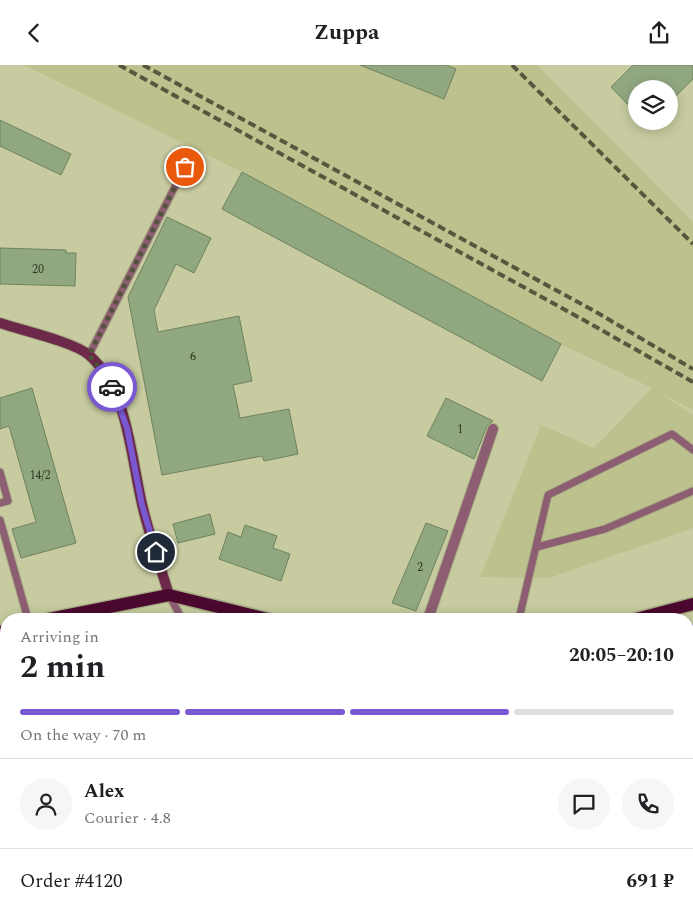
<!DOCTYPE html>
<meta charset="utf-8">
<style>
:root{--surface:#fff;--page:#f6f6f6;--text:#202124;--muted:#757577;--line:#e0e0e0;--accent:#7958d2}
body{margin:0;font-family:Spectral,serif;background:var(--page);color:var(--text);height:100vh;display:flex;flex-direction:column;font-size:19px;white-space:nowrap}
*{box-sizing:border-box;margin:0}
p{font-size:16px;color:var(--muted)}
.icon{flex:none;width:28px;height:28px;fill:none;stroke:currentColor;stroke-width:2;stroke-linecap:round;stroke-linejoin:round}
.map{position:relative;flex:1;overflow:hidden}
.details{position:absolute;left:0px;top:548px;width:694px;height:311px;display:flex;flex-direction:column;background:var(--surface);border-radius:20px 20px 0 0;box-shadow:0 2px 12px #0003}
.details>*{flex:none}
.fabs{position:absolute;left:628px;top:15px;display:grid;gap:10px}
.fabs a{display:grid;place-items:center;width:50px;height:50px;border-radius:50%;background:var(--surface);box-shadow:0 2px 12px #0003;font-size:25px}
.pin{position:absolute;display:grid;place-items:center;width:42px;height:42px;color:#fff;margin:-21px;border:2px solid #fff;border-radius:50%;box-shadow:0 1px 5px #0007}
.courier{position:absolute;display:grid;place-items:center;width:50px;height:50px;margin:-25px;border:4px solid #7958d2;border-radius:50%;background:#fff;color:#222;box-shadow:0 1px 6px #0007}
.headline em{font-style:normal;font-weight:700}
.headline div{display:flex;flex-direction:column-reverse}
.headline{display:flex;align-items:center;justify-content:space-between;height:85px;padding:0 20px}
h1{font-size:32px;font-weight:700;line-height:38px}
.bar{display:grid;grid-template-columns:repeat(4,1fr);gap:8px 5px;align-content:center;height:60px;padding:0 20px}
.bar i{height:6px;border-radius:4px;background:var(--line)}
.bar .current{background:var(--accent)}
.bar p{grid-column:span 4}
.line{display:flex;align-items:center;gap:12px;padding:0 20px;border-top:1px solid var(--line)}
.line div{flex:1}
.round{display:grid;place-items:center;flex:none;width:52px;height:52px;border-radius:26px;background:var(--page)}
header{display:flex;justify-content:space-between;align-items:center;height:65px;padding:0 20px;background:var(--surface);font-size:22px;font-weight:700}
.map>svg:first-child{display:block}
.built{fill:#bdc18e}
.green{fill:#a99be5}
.building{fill:#91a780;stroke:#6e835e}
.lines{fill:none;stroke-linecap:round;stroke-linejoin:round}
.lane-casing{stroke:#a6aa83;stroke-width:9}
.street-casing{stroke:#a6aa83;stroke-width:12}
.secondary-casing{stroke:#a6aa83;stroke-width:12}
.primary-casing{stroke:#a6aa83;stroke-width:15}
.lane{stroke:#8d5d72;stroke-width:7}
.street{stroke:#8d5d72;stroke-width:10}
.secondary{stroke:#6c294a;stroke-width:10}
.primary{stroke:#4b082e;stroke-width:12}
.rail{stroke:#56583e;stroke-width:4;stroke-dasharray:8 4;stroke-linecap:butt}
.done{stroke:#51533a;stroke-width:5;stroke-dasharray:0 9}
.route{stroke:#7958d2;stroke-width:6}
.labels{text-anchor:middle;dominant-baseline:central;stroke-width:4;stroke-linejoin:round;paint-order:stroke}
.number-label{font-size:12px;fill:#323823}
</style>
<header><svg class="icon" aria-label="back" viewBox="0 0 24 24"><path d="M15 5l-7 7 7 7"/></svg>Zuppa<svg class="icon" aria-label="share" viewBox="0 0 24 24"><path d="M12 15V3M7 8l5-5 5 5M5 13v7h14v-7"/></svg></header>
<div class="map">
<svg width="693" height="858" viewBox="0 0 693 858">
<rect width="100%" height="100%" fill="#c7cb9f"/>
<g class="built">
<polygon points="24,0 537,0 693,157 693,345 659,327 693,350 693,463 549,513 480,512 541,360 594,383 652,323 561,279 242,107"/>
<polygon points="584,853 585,858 322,858 321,853"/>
</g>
<polygon class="green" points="693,559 693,680 688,676 688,560"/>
<g class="building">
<polygon points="360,0 446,0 456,4 444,34"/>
<polygon points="633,0 693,0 693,14 669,38 669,24 636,24 636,48 611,22"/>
<polygon points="0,55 71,89 61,110 0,81"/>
<polygon points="242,107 561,279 542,316 222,144"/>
<polygon points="167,152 211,173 194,208 176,199 154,245 158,267 239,251 252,316 233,320 240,353 289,344 298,389 264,396 262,391 162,410 128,232"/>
<polygon points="0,183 66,185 66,188 76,188 75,221 0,219"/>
<polygon points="32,323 76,478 21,493 12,464 36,457 9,361 0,364 0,333"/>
<polygon points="446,333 493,356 487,361 474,394 427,371"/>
<polygon points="210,449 215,469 178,478 173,459"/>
<polygon points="426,458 448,466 416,546 392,538"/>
<polygon points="245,460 277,471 273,483 290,489 281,516 219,494 228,467 241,472"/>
</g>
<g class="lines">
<g class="lane-casing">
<g id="lane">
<polyline points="89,290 185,102"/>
<polyline points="0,407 8,436 0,438"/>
<polyline points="0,455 28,554"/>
<polyline points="537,482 605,464 693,426"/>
<polyline points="169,530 182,554"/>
<polyline points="519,554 548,430 672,369 693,385"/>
<polyline points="291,852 292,858"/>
</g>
</g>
<g class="street-casing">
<polyline id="street" points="428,554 493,364"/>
</g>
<g class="secondary-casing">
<path id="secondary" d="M0 258C21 265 74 277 89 290 128 324 131 393 142 439 149 470 160 500 169 530"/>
</g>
<g class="primary-casing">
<g id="primary">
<polyline points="49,554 169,530 268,554"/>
<polyline points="636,554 693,539"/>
<polyline points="0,567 6,566"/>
<polyline points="688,700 693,705"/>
</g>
</g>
<use href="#lane" class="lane"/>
<use href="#street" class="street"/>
<use href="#secondary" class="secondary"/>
<use href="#primary" class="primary"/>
<g class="rail">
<polyline points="119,0 589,258 693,317"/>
<polyline points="143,0 596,247 693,304"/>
<polyline points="512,0 693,179"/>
</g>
</g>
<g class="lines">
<polyline class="done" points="112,322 109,315 89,290 185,102"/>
<polyline class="route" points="112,322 127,363 142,440 156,487"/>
</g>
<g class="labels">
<g class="number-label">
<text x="38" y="204">20</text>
<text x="193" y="291">6</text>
<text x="460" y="364">1</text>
<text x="40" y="410">14/2</text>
<text x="420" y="502">2</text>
</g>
</g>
</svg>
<div class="fabs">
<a><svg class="icon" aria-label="layers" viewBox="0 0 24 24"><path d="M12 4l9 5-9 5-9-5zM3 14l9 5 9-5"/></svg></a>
</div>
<div class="pin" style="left:185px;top:102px;background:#ea580c"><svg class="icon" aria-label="bag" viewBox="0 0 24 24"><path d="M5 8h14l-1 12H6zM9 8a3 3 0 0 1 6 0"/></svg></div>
<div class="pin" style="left:156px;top:487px;background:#1f2937"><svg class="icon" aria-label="home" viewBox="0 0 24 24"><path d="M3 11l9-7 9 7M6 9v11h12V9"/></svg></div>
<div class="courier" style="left:112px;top:322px"><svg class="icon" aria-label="car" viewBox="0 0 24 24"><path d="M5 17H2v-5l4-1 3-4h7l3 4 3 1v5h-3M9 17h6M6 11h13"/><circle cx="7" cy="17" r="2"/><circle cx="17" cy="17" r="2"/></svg></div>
<section class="details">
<div class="headline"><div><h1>2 min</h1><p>Arriving in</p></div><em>20:05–20:10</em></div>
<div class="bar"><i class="current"></i><i class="current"></i><i class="current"></i><i></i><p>On the way · 70 m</p></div>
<div class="line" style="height:90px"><a class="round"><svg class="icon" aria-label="person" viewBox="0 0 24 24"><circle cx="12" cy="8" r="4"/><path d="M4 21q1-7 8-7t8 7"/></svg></a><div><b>Alex</b><p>Courier · 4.8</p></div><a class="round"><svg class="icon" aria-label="chat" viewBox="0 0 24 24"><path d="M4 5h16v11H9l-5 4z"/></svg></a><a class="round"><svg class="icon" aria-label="phone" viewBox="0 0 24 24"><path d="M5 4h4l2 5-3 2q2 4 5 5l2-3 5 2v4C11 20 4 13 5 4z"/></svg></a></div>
<div class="line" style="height:65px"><div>Order #4120</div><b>691 ₽</b></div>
</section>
</div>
